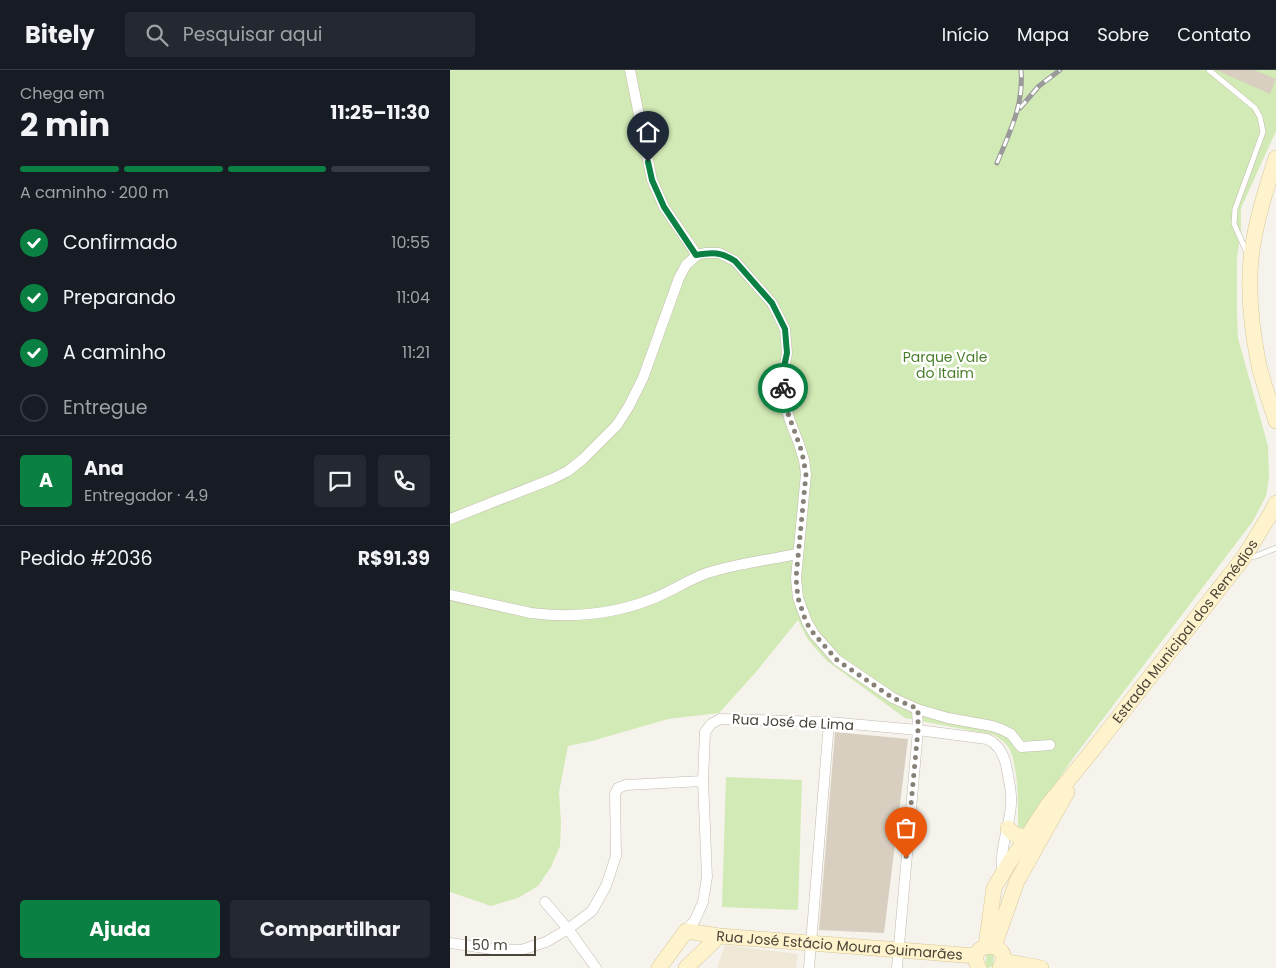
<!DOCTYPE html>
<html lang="pt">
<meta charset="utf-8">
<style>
:root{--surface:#171b24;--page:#242831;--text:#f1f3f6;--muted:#9ea1a6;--line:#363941;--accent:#0b8043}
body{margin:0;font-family:Poppins,sans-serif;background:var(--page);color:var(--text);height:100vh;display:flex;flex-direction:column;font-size:19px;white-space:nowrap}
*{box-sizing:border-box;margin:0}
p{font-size:16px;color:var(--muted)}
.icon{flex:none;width:28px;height:28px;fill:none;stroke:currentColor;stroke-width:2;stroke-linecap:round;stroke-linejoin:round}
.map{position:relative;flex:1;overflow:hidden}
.drawer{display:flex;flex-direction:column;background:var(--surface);width:450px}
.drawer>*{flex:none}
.scale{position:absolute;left:15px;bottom:12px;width:71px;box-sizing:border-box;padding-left:5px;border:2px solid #4b4439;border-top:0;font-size:14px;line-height:18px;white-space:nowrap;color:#4b4439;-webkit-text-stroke:4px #fff;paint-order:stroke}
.pin{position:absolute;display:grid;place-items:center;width:42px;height:42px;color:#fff;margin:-51px -21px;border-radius:50% 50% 50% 0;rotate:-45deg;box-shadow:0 0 5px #0007}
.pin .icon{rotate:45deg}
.courier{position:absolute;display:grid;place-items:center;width:50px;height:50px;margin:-25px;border:4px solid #0b8043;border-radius:50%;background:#fff;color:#222;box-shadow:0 1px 6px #0007}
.head em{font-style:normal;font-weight:700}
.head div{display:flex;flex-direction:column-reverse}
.head{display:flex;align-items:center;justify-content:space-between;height:85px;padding:0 20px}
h1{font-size:32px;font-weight:700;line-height:38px}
.bar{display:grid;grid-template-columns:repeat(4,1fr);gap:8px 5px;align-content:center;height:60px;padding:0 20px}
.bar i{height:6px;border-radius:4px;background:var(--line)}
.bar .active{background:var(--accent)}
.bar p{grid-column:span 4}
.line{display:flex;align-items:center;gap:12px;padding:0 20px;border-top:1px solid var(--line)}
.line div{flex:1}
.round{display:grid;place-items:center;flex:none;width:52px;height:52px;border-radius:5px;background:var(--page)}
ol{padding:0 20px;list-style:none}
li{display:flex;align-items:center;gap:15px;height:55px}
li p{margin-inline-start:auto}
li .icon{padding:5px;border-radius:50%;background:var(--accent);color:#fff;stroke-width:4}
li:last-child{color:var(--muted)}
li i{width:28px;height:28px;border:2px solid var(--line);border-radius:50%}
.button{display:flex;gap:10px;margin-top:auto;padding:10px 20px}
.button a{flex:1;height:58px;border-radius:5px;background:var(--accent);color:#fff;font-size:20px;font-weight:700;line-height:58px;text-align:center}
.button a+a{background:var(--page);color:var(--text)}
header{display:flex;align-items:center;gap:30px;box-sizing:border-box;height:70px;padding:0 25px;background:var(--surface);border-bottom:1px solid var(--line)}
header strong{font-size:24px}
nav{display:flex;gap:28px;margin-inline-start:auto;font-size:18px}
.search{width:350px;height:45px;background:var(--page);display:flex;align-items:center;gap:12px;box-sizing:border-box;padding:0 18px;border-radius:5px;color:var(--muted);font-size:19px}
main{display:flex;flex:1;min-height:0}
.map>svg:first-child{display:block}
.education{fill:#efe8d6}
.green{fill:#d2eab5}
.building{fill:#d8cfc1}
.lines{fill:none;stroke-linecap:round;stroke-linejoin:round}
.lane-casing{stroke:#c2bbae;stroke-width:6}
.street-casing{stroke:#c2bbae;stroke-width:11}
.secondary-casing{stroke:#d6c79b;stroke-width:16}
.lane{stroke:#fff;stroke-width:5}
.street{stroke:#fff;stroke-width:10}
.secondary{stroke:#fff3cd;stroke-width:15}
.rail-casing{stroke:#9a9a9a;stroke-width:5}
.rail{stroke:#fff;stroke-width:3;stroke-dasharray:9;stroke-linecap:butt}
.done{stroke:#878178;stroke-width:5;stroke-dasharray:0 9}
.route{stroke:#0b8043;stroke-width:6}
.labels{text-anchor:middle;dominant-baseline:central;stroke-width:5;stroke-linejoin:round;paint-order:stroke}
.park-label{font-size:14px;fill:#4a7f2a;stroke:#fff}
.street-label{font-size:14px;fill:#4b4439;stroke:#fff}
</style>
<header>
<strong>Bitely</strong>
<div class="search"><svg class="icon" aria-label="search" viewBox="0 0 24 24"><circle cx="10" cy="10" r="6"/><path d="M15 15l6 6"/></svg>Pesquisar aqui</div>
<nav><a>Início</a><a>Mapa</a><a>Sobre</a><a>Contato</a></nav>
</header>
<main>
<section class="drawer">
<div class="head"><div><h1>2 min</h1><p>Chega em</p></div><em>11:25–11:30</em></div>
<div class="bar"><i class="active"></i><i class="active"></i><i class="active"></i><i></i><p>A caminho · 200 m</p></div>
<ol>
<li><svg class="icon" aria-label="check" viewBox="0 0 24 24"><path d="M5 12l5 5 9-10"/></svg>Confirmado<p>10:55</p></li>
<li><svg class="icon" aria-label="check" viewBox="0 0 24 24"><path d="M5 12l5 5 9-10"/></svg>Preparando<p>11:04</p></li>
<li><svg class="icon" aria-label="check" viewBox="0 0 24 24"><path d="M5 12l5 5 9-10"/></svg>A caminho<p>11:21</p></li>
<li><i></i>Entregue</li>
</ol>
<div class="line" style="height:90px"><b class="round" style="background:var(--accent);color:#fff">A</b><div><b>Ana</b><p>Entregador · 4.9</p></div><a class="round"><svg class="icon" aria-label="chat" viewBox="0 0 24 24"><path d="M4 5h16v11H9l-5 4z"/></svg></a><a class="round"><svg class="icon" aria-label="phone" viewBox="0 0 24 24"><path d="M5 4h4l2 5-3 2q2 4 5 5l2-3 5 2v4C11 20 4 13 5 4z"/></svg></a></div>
<div class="line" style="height:65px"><div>Pedido #2036</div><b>R$91.39</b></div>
<div class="button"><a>Ajuda</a><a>Compartilhar</a></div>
</section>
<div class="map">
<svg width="826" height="898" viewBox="0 0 826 898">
<rect width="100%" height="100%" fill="#f6f3ec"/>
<polygon class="education" points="275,875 348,884 346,898 267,898"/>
<g class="green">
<path d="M0 0H826V61L791 138V159L787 188V242L788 268 818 376 819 407 816 426 803 451 624 687 590 736 576 759 568 757C568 734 569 699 559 678 555 672 550 669 544 665L455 648 377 591 366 579 357 568 348 550 306 602 269 643 218 649 142 671 118 676 109 722 111 753 110 776 101 797 88 816 68 828 41 836 0 822Z"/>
<polygon points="276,707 352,710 348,840 272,837"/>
<polygon points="537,882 544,885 543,896 538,898 535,896"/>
</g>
<g class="building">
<polygon points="766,0 804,0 826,9 820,24"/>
<polygon points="385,662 458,669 434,863 369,860"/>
</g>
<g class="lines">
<g class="lane-casing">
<g id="lane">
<polyline points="759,0 805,38 810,47 813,62 785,139 784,154 798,185"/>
<polyline points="797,487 806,486 826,478"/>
</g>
</g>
<g class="street-casing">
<g id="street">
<polyline points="180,0 202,110 214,137 247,185"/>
<polyline points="0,449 102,409 118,401 133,389 167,355 179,336 193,308 229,208 236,195 247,185 255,183 269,183 285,191 322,233 335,259 337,283 333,306 333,326 340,351 349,374 354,390 356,404 346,508 348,528 357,552 364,564 387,590 443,628 467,639 468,660 447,898"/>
<path d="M0 525 81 543C121 548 164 544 202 529 220 522 238 510 257 503 284 494 318 490 347 484"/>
<polyline points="467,639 498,648 542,656 551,659 561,664 571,677 600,675"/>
<polyline points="95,832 118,859 146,898"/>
<path d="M236 861 245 850 253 832 257 807 253 711 255 662 261 654 270 649 379 652 468 660 537 669C550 675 555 686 557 700 559 711 562 722 561 734 560 752 553 770 552 787 551 792 552 798 553 803"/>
<polyline points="0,873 42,879 71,880 96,872 118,859 142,841 156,816 166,786 165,724 168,718 176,715 253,711"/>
<polyline points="359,898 379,652"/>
</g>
</g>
<g class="secondary-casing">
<g id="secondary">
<path d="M826 88C817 116 808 144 803 174 796 214 801 256 809 296 814 315 820 333 826 351"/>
<path d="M558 758C564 765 568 767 577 767"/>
<path id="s1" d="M536 876 544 818 559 793 577 767 597 736 638 686 794 487 821 443 826 433"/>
<polyline points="544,876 567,811 617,722"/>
<polyline points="553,891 591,898"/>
<path id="s2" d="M209 898 236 861 269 866 526 886"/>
<polyline points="236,898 269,866"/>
<path d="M529 898C512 870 567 869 550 898"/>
</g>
</g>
<use href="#lane" class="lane"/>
<use href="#street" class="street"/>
<use href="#secondary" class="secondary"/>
<g class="rail-casing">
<g id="rail">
<polyline points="570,38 589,16 610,0"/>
<path d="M547 93C560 61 574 35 571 0"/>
</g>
</g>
<use href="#rail" class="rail"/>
</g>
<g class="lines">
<path class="done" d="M333 318C334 338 343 355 349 374 353 384 354 394 356 404L346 508 348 528 356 552 364 564 387 590 443 628 468 639V660L456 788"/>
<path class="route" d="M198 92 202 110 214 137 246 185C263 182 271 182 285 191L322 233 335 259 337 283 332 306 333 318"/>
</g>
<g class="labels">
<g class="park-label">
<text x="495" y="287">Parque Vale<tspan x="495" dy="16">do Itaim</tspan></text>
</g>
<g class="street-label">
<text stroke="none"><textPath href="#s1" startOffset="379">Estrada Municipal dos Remédios</textPath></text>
<text transform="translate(343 652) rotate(3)">Rua José de Lima</text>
<text stroke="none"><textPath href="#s2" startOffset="200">Rua José Estácio Moura Guimarães</textPath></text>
</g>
</g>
</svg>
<div class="scale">50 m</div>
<div class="pin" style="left:456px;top:788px;background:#ea580c"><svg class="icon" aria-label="bag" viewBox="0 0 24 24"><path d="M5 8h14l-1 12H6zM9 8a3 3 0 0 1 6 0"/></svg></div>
<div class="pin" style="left:198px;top:92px;background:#1f2937"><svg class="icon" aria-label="home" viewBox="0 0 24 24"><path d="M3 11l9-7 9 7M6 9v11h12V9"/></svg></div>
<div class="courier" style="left:333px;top:318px"><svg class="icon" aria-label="bike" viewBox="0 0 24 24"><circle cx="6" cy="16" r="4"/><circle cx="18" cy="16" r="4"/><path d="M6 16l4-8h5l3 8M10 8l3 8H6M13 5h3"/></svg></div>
</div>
</main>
